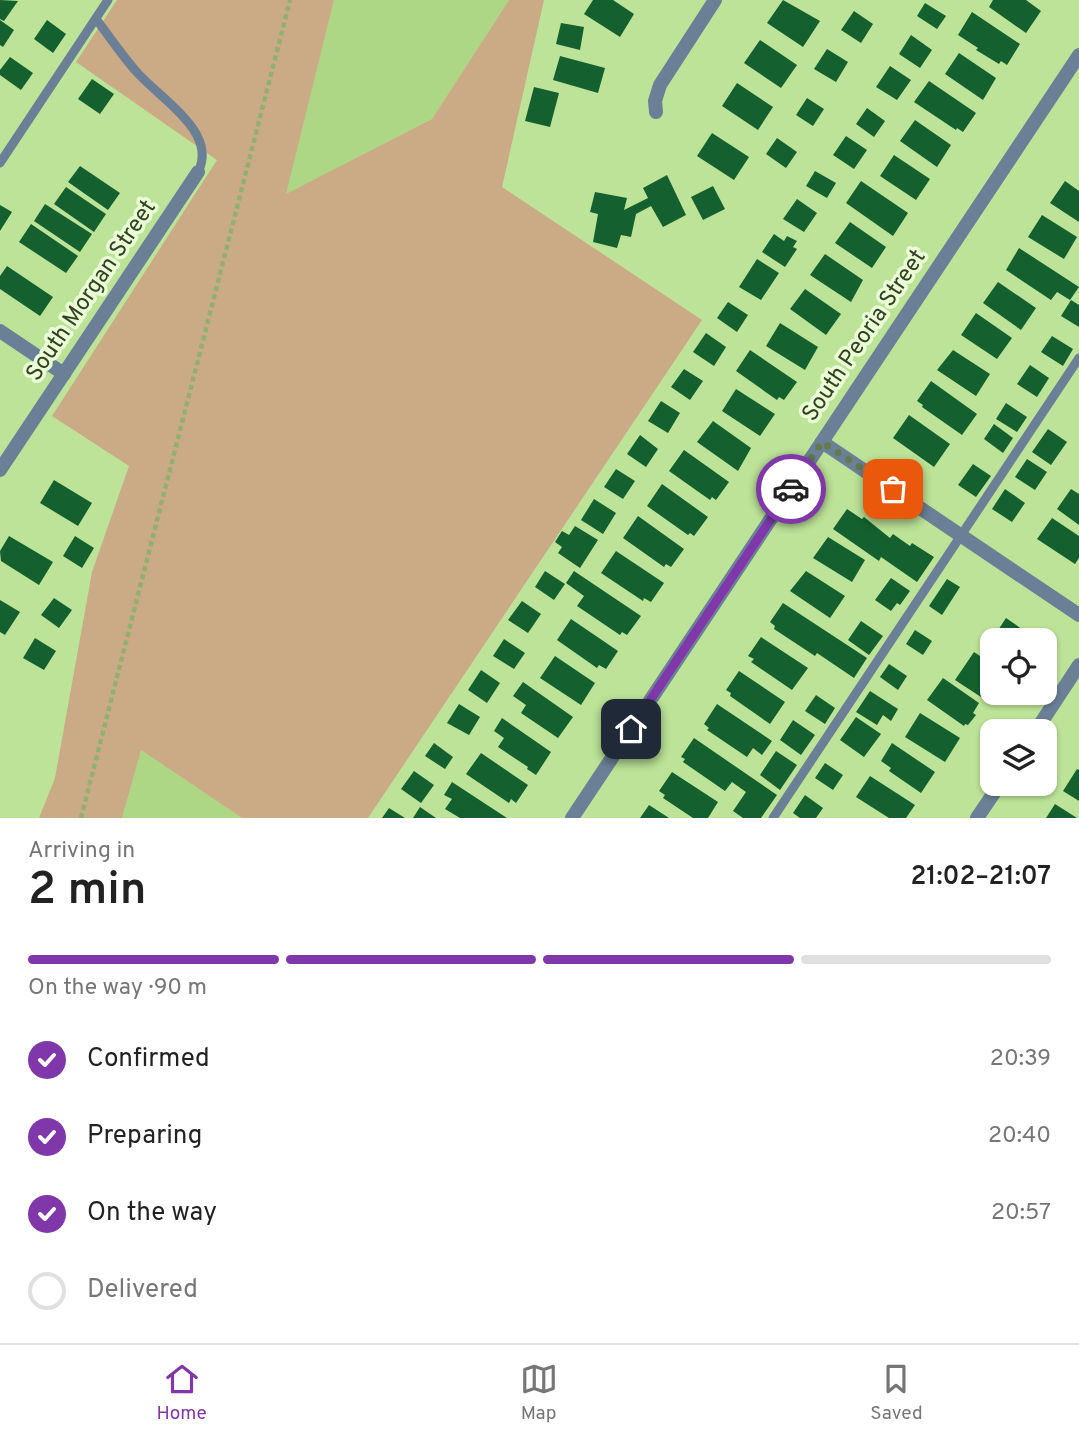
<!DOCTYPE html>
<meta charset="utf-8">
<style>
:root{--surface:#fff;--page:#f6f6f6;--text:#222;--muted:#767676;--line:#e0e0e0;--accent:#7f37a9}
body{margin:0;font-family:Overpass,sans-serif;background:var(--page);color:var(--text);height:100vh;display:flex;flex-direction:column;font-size:26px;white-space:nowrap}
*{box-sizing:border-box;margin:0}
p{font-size:23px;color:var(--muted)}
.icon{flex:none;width:38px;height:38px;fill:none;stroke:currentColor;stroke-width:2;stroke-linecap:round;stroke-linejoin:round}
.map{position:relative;height:818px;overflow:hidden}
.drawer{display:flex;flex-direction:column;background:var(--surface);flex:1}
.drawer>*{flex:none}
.buttons{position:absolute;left:980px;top:628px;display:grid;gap:14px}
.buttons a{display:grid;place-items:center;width:77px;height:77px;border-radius:14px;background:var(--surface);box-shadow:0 2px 5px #0004;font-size:35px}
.pin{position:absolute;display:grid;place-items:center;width:60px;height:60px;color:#fff;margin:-30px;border-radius:14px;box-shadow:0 4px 10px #0006}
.courier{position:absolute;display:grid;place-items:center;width:70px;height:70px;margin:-35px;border:5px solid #7f37a9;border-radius:50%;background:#fff;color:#222;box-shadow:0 2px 9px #0007}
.summary em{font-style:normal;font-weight:600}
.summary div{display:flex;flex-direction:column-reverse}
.summary{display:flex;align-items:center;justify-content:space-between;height:119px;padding:0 28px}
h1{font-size:46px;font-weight:600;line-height:52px}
.bar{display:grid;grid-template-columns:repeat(4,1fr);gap:10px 7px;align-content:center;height:84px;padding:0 28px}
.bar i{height:9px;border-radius:5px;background:var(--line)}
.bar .active{background:var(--accent)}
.bar p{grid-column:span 4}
ol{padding:0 28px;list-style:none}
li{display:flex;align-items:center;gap:21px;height:77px}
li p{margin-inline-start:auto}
li .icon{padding:7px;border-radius:50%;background:var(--accent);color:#fff;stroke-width:4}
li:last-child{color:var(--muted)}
li i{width:38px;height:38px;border:4px solid var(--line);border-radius:50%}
.tabs{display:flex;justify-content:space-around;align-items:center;height:98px;border-top:2px solid var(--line);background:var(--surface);font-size:19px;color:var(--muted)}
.tabs a{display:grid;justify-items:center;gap:4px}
.tabs .active{color:var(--accent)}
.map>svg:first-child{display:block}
.built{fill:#aed785}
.green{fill:#cbab85}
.building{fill:#14612f}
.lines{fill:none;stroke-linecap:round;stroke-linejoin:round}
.path{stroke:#90b072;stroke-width:4.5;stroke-dasharray:5 3.5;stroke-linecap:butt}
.lane{stroke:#6b8097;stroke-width:9}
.street{stroke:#6b8097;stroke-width:14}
.done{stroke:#627a4c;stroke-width:7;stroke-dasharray:0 12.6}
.route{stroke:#7f37a9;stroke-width:9}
.labels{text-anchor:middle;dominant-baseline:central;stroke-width:7;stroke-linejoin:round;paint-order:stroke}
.street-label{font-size:23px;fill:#324223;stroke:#e9fdd7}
</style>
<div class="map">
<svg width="1079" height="818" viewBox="0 0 1079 818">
<rect width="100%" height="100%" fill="#bce397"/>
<g class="built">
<polygon points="334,0 509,0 432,119 285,195"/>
<polygon points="140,749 242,818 122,818"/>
</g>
<polygon class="green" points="117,0 334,0 286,194 432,119 509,0 544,0 502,187 702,320 368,818 242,818 141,750 122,818 39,818 55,778 92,572 129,466 52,416 217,160 76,62"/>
<g class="building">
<polygon points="0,0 18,1 4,21 0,19"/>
<polygon points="593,0 613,0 634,14 620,37 584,14"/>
<polygon points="783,0 820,21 803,47 767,23"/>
<polygon points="993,0 1026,0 1041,11 1026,33 989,7"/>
<polygon points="925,3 946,16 937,29 917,16"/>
<polygon points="854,11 873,24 861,43 841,30"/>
<polygon points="972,12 1020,44 1007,65 1001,61 999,64 976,50 978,48 958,35"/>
<polygon points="0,20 14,30 3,47 0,45"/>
<polygon points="47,20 66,34 53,53 34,39"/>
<polygon points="561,23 584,27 580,50 556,44"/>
<polygon points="911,35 932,50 920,68 899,54"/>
<polygon points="760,40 797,65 781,88 744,63"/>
<polygon points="827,49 848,62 836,82 814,69"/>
<polygon points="959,53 996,78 983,100 945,74"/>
<polygon points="560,56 605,68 598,93 553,80"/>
<polygon points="10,57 33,73 21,90 0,75 0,70"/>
<polygon points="890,66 911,80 897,100 876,87"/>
<polygon points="92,79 114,94 100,114 78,99"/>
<polygon points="929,81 976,113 963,132 957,128 956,130 914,102"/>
<polygon points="737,83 773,107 758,130 722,106"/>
<polygon points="534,87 559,93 550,127 525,121"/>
<polygon points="807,98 824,109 813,126 796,115"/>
<polygon points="867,108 885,121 874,137 856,124"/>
<polygon points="915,120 951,145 937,167 900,141"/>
<polygon points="712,133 749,157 734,180 697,156"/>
<polygon points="846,136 867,150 854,169 833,155"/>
<polygon points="777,138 797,152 786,168 766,154"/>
<polygon points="894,155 930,179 916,200 880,176"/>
<polygon points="80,166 120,193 108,210 68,182"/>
<polygon points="815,171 836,183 827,198 806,186"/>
<polygon points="667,175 686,215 663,227 651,206 636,214 631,237 621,235 617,248 593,242 598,214 590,212 595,192 627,198 624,210 648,198 643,188"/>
<polygon points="861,181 908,213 893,236 846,203"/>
<polygon points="1065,181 1079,191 1079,222 1050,203"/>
<polygon points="713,186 725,209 703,220 691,197"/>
<polygon points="66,187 106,214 94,232 54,204"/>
<polygon points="797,199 817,213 804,232 783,219"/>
<polygon points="45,204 92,234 80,252 34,221"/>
<polygon points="0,205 12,212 0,231"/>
<polygon points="1042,215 1077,237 1064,259 1028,237"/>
<polygon points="850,222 886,247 872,268 835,243"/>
<polygon points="31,224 78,256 66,273 19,242"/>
<polygon points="774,234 784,241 787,236 797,241 793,247 797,249 785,267 762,252"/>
<polygon points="1019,248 1079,287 1070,300 1057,292 1051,300 1006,270"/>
<polygon points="825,254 863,280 851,302 810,275"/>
<polygon points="757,259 779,273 761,300 739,287"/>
<polygon points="7,266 53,297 40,316 0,289 0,276"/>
<polygon points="998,282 1036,308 1021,330 983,303"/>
<polygon points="805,289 841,314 826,335 790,309"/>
<polygon points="1071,300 1079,305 1079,327 1061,316"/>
<polygon points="728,302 748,315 737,332 717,318"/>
<polygon points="976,313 1012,338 997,359 961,335"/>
<polygon points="780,323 818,347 805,370 766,346"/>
<polygon points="706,333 726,347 714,366 693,352"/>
<polygon points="1052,336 1073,349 1063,366 1041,352"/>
<polygon points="750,350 797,382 784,400 779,397 777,400 736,371"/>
<polygon points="953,350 990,374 976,396 937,370"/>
<polygon points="1030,365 1049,378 1037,397 1017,384"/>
<polygon points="684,369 703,381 690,400 671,387"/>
<polygon points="931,381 977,414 962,435 922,407 923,405 917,401"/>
<polygon points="736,389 775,414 760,436 722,411"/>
<polygon points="661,401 680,413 668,433 648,421"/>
<polygon points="1006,403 1027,417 1017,432 996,419"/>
<polygon points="909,415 950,444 934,467 893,438"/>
<polygon points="713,421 751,448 738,471 697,442"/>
<polygon points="994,424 1013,438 1003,453 984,439"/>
<polygon points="1048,429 1067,442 1051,465 1032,452"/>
<polygon points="640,435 658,449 646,467 627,454"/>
<polygon points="684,450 729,482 716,500 712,497 710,500 669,471"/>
<polygon points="1027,459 1047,472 1035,490 1015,477"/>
<polygon points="973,464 991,476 976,497 958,485"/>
<polygon points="616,469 635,481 623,499 604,487"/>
<polygon points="54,480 92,503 78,526 40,503"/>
<polygon points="662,484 708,517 694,536 690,533 688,535 647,506"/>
<polygon points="1005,489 1025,503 1012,522 992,509"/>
<polygon points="1071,489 1079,494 1079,525 1057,509"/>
<polygon points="594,499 616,513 603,534 581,520"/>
<polygon points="847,509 862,519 864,517 890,538 893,534 910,546 912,543 934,557 917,582 881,557 879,561 833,529"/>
<polygon points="638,516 684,549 671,567 666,564 664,567 623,538"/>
<polygon points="1052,518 1079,536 1079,558 1075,564 1037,539"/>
<polygon points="575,526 598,540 580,568 558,553 562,547 555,542 562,531 569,535"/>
<polygon points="9,536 53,562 39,585 1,561 0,551"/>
<polygon points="75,536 94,548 82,568 63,556"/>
<polygon points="828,537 865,560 852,582 813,558"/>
<polygon points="616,551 664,583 651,602 644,598 643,601 601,573"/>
<polygon points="545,571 565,584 554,600 535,587"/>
<polygon points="574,571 641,616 627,635 622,632 620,635 577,606 584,596 566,583"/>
<polygon points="806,571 845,596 830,618 790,591"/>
<polygon points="891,578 910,591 900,605 897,603 891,611 875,600"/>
<polygon points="947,579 960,587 942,615 929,606"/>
<polygon points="54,598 72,610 59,628 41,615"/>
<polygon points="0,600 20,612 5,635 0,632"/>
<polygon points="522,601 541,614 528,633 508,620"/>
<polygon points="783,603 867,658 854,678 817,653 815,656 774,629 775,626 770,622"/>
<polygon points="1006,618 1029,634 1024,640 992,640 992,650 987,647"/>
<polygon points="571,619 618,651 606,669 599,665 597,668 557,640"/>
<polygon points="861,621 883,636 869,655 848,640"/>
<polygon points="915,630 932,641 923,655 906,644"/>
<polygon points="761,637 808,668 792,690 751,662 754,659 748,656"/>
<polygon points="35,638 56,651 44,670 23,658"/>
<polygon points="504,639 525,653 514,669 493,656"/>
<polygon points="974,652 992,664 992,691 988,688 981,697 955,680"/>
<polygon points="555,656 595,683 581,705 540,678"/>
<polygon points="889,664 907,676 898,690 880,677"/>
<polygon points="481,670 500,683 487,703 468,690"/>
<polygon points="739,671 785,702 770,724 730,696 731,693 726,690"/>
<polygon points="943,678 979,703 973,713 976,715 968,725 965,724 964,726 927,700"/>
<polygon points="523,682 573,717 558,738 521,713 526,705 513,696"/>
<polygon points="870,691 898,709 891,721 883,715 877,725 856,712"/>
<polygon points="816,695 835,708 825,724 805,711"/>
<polygon points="459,704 480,717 469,735 447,723"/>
<polygon points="717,704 772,741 762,755 753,748 747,757 707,730 709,728 704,724"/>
<polygon points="920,713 960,738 945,762 905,737"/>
<polygon points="856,717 881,734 864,757 840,740"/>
<polygon points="502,718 551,752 536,775 527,769 528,767 498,747 504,738 494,731"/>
<polygon points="793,720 815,735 801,755 780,740"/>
<polygon points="694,738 777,795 761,818 743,818 733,811 746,792 732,782 725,791 683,762 685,759 681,757"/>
<polygon points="434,743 453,757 445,769 425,756"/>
<polygon points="892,743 935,772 921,793 889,771 891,768 881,761"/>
<polygon points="776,751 797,765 780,790 760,775"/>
<polygon points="481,753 528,785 516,803 511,799 509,803 466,774"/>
<polygon points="825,763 843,775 833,790 815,778"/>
<polygon points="1077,769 1079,770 1079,801 1063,791"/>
<polygon points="414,771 434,785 421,803 401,789"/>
<polygon points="672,772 718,802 708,818 693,818 663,798 665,795 659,791"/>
<polygon points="870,776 915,805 906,818 889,818 856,797"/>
<polygon points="452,782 507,818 460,818 445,809 452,799 444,795"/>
<polygon points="805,795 823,808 816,818 800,818 793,813"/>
<polygon points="1055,804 1077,818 1046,818"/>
<polygon points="649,805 669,818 640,818"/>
<polygon points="420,807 436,818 413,818"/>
<polygon points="389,808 405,818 382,818"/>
</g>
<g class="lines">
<polyline class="path" points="81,818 290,0"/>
<g class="lane">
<path d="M96 19C109 36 121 54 135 70 157 97 219 131 198 172"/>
<polyline points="0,163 108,0"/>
<polyline points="773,818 1079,358"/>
</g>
<g class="street">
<polyline points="656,112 655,101 660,85 715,0"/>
<polyline points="0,331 64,374"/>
<polyline points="822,442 1079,615"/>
<polyline points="0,470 198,172"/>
<polyline points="1035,732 1079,665"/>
<polyline points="572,818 1079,55"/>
<polyline points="977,818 1000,784"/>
</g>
</g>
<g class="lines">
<polyline class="done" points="791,489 822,442 893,489"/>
<polyline class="route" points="631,729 791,489"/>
</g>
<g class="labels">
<g class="street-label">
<text transform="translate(92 291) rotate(-56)">South Morgan Street</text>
<text transform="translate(865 336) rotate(-56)">South Peoria Street</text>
</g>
</g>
</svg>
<div class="buttons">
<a><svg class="icon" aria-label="locate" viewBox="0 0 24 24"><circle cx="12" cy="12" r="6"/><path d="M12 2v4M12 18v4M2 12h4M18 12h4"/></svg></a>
<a><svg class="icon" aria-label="layers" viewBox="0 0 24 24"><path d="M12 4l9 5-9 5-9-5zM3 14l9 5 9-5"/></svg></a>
</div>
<div class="pin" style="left:893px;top:489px;background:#ea580c"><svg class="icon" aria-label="bag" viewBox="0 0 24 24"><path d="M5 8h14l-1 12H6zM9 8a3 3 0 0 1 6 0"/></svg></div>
<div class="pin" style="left:631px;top:729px;background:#1f2937"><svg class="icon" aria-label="home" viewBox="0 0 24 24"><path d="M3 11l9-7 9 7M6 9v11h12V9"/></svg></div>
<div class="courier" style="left:791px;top:489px"><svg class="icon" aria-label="car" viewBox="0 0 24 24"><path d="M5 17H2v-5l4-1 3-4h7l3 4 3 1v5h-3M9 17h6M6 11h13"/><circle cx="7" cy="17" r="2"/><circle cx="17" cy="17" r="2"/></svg></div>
</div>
<section class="drawer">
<div class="summary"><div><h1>2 min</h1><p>Arriving in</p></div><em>21:02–21:07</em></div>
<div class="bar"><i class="active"></i><i class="active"></i><i class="active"></i><i></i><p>On the way · 90 m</p></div>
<ol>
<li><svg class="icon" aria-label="check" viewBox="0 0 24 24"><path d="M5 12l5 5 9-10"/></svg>Confirmed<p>20:39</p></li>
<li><svg class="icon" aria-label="check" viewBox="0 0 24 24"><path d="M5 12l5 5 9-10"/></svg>Preparing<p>20:40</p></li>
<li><svg class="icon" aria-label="check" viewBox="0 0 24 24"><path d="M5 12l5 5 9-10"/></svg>On the way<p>20:57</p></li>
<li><i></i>Delivered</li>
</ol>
</section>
<nav class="tabs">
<a class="active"><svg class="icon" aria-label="home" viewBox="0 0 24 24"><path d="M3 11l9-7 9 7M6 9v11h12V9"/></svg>Home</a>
<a><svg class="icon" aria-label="map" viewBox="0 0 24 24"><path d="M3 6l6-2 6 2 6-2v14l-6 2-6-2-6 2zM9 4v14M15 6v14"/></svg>Map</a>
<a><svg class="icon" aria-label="saved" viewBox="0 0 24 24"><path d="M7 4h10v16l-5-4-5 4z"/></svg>Saved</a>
</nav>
